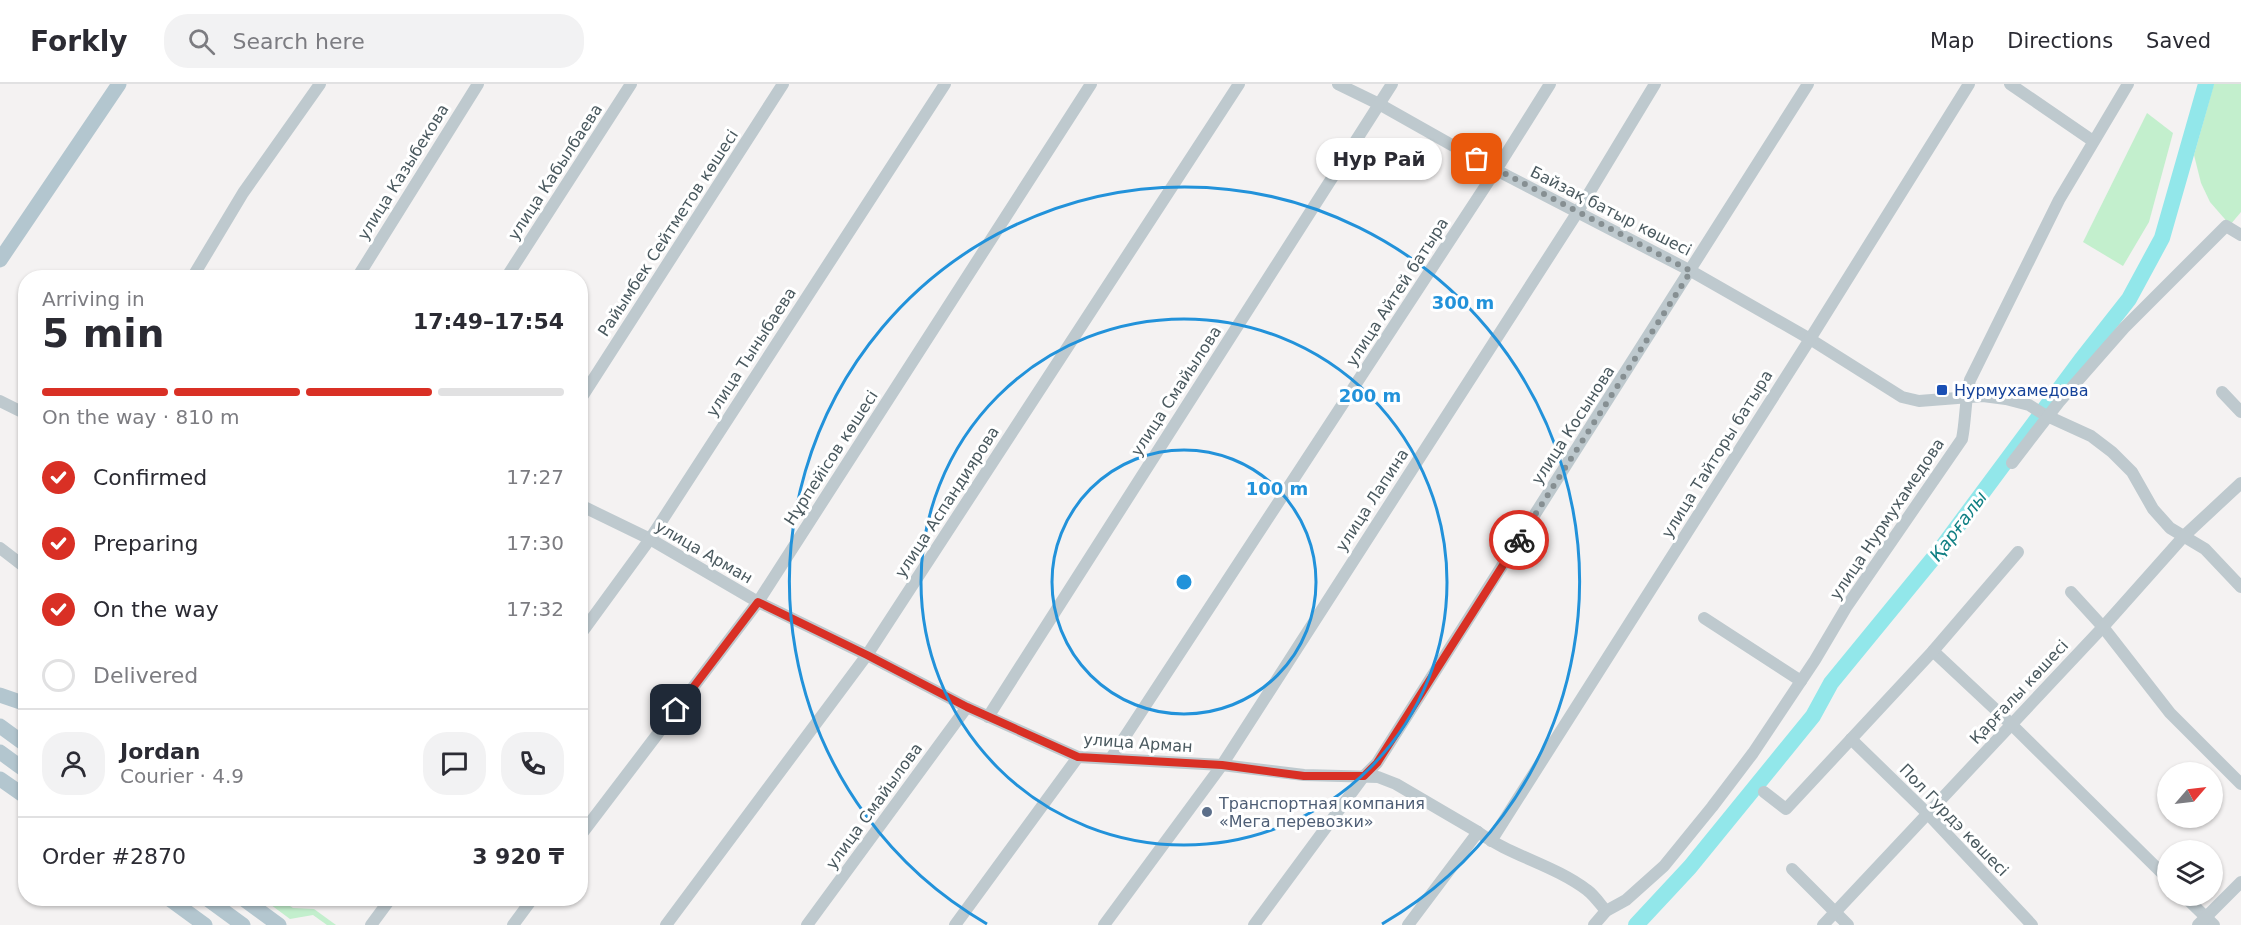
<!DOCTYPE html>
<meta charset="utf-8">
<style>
:root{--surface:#fff;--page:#f2f2f3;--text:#2b2b33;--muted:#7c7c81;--line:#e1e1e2;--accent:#d93025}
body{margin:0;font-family:"DejaVu Sans",sans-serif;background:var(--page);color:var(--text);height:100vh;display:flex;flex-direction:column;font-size:22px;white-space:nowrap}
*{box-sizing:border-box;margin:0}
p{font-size:20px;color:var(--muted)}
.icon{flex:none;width:33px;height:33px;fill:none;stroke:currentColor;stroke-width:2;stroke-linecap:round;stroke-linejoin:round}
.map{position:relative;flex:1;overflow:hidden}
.drawer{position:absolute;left:18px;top:186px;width:570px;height:636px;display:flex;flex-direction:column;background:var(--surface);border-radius:24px;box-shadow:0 2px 4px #0004}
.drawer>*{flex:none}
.needle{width:39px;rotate:62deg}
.fabs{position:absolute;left:2157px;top:678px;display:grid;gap:12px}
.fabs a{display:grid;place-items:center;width:66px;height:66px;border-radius:50%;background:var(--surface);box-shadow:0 2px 4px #0004;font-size:30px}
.pin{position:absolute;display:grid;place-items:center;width:51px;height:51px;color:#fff;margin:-26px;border-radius:12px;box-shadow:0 3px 9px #0006}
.courier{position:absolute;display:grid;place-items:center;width:60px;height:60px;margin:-30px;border:4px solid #d93025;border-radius:50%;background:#fff;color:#222;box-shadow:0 2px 8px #0007}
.bubble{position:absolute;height:42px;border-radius:21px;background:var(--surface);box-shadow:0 2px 4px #0004;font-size:20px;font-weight:800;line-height:42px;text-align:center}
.summary em{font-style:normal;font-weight:800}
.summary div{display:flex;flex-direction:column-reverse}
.summary{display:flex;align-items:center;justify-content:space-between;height:102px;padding:0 24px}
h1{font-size:39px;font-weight:800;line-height:45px}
.bar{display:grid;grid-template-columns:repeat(4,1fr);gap:9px 6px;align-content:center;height:72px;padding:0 24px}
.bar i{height:8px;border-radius:4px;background:var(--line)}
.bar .selected{background:var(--accent)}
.bar p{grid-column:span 4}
.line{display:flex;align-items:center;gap:15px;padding:0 24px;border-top:2px solid var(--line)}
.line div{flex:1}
.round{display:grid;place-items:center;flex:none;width:63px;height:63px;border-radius:24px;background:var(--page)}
ol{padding:0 24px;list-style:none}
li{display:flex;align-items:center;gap:18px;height:66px}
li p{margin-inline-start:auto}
li .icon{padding:6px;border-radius:50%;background:var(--accent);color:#fff;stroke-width:4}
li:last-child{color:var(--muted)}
li i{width:33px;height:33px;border:3px solid var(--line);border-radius:50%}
header{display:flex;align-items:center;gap:36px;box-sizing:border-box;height:84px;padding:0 30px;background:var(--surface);border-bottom:2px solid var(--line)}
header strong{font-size:28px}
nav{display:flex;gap:33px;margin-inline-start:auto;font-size:21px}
.search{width:420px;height:54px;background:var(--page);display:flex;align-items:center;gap:15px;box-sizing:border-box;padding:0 21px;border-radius:24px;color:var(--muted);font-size:22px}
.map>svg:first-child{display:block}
.green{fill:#c3efcd}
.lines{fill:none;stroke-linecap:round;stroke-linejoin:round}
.river{stroke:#92e7ea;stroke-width:16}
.minor{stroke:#bec9ce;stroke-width:12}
.major{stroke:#b3c6cf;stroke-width:15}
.done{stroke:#868f92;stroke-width:6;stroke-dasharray:0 10.8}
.route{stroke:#d93025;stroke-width:8}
.ring{fill:none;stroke:#2292da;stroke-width:3}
.transit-dot{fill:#1a4fb4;stroke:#fff;stroke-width:2}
.service-dot{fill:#5c6f8a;stroke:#fff;stroke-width:2}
.labels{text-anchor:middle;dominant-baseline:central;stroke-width:6;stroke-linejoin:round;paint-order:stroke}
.street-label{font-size:16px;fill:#4a595f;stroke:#fff}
.transit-label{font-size:16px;fill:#164399;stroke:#fff;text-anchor:start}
.service-label{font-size:16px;fill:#4e5e75;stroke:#fff;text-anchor:start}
.water-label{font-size:18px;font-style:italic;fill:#118084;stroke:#fff}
.centre{fill:#2292da;stroke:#fff;stroke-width:3}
.ring-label{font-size:18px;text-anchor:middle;font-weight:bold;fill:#2292da;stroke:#fff;stroke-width:6;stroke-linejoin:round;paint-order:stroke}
</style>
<header>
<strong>Forkly</strong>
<div class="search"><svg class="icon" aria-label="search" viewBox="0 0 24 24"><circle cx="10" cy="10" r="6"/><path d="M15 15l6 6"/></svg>Search here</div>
<nav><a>Map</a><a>Directions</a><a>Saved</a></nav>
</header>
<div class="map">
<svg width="2241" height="841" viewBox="0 0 2241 841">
<rect width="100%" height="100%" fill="#f4f2f2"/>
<g class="green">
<polygon points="2214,0 2241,0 2241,128 2230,141 2210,118 2201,99 2194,71"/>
<polygon points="2147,29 2173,49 2149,138 2123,182 2083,158"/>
<polygon points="263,815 279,815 293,824 314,825 336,841 327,841 313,831 290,835"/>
</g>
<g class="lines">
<polyline class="river" points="1636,841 1690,783 1813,632 1831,599 1940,466 2081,276 2129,215 2162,154 2206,0"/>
<g class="minor">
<polyline points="1338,0 1379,20 1496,86 1691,187 1810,255 1902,313 1919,317 1983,312 2006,315 2029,321 2045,331 2091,352 2112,368 2132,388 2153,425 2170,444 2205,465 2241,503"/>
<polyline points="2010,0 2093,57"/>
<polyline points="192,194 243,109 320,0"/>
<polyline points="357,194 478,0"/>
<polyline points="506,194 631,0"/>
<polyline points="2222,308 2241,328"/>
<polyline points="580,316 783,0"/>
<polyline points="0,317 26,330"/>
<polyline points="2012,379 2059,318 2124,244 2226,142 2241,151"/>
<path d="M580 421 650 455 758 518 867 571 967 623 1078 673 1222 681 1304 691 1378 693 1396 700 1478 748C1511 772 1554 781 1587 806 1594 811 1600 820 1606 827"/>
<polyline points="0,464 26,484"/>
<polyline points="2071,508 2103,543 2170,629 2241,700"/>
<polyline points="1704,534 1801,597"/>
<polyline points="580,551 650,455 945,0"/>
<polyline points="1933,567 2011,640 2168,795"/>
<polyline points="988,633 1392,0"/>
<polyline points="1851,655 1927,729 2032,841"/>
<polyline points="1111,674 1496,86 1550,0"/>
<polyline points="1764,708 1786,725 1933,567 2018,468"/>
<polyline points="580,752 758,518 1091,0"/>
<polyline points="1491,757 1810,255 1969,0"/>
<polyline points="1792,785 1848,841"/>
<polyline points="2184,812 2214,841"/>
<polyline points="371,841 391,814"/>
<polyline points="513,841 533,814"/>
<polyline points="666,841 867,571 1239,0"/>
<polyline points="807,841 967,623"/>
<polyline points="955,841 1078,673"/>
<polyline points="1104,841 1222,681 1577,129 1655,0"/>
<polyline points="1254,841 1364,692 1377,679 1808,0"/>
<polyline points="1408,841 1478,748"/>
<path d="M1594 841 1606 827 1626 816 1664 782 1712 723 1753 669 1815 576 1847 522 1962 355C1966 335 1965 315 1970 296L2059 116 2128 0"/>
<polyline points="1823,841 2103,543 2184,452 2241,399"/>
<polyline points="2198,841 2241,798"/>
</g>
<g class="major">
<polyline points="0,176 119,0"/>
<polyline points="0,611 26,620"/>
<polyline points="0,642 26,661"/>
<polyline points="0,668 26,687"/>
<polyline points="0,695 26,713"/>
<polyline points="168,814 205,841"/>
<polyline points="206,814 243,841"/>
<polyline points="242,814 279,841"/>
</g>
</g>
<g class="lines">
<polyline class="done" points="1477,75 1691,187 1519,456"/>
<polyline class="route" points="676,626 758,518 867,571 967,623 1078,673 1222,681 1304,692 1364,692 1377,679 1519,456"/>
</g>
<g class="ring">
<circle cx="1184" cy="498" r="132"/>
<circle cx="1184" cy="498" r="263"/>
<path d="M987 840A395 395 0 1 1 1382 840"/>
</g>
<rect class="transit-dot" x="1936" y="300" width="12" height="12" rx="3"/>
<circle class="service-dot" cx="1207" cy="728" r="6"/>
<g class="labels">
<g class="street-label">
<text transform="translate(403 88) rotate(-58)">улица Казыбекова</text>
<text transform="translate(555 88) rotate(-57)">улица Кабылбаева</text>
<text transform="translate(1611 127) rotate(27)">Байзақ батыр көшесі</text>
<text transform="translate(668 149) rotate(-57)">Райымбек Сейтметов көшесі</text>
<text transform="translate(1397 208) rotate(-57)">улица Айтей батыра</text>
<text transform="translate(751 268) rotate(-57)">улица Тыныбаева</text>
<text transform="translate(1176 307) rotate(-57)">улица Смайылова</text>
<text transform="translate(1573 341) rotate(-57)">улица Косынова</text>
<text transform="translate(1717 370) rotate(-58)">улица Тайторы батыра</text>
<text transform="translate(831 374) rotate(-57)">Нұрпейісов көшесі</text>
<text transform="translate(1372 416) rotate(-57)">улица Лапина</text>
<text transform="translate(947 418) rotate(-57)">улица Аспандиярова</text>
<text transform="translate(1887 435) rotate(-56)">улица Нурмухамедова</text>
<text transform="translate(704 468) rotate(30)">улица Арман</text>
<text transform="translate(2019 608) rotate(-47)">Қарғалы көшесі</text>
<text transform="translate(1138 659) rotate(4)">улица Арман</text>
<text transform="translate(874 722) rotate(-54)">улица Смайылова</text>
<text transform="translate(1954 736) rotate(46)">Пол Гурдэ көшесі</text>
</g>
<g class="transit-label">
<text x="1954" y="306">Нурмухамедова</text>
</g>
<g class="service-label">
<text x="1219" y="719">Транспортная компания<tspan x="1219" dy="18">«Мега перевозки»</tspan></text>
</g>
<g class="water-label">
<text transform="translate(1958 442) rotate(-53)">Қарғалы</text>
</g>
</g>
<circle cx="1184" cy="498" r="9" class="centre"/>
<g class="ring-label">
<text x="1463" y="225">300 m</text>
<text x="1370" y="318">200 m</text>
<text x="1277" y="411">100 m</text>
</g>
</svg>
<div class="fabs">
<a><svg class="needle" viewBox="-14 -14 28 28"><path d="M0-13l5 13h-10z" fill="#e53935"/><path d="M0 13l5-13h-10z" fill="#7c7c81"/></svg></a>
<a><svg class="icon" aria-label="layers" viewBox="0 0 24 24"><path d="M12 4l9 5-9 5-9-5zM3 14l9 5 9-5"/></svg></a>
</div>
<div class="pin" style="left:1477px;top:75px;background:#ea580c"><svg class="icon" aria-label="bag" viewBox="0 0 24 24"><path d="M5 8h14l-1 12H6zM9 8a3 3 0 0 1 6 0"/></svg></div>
<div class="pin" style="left:676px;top:626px;background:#1f2937"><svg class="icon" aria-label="home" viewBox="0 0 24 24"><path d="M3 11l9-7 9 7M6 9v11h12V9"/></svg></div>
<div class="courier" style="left:1519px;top:456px"><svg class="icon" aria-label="bike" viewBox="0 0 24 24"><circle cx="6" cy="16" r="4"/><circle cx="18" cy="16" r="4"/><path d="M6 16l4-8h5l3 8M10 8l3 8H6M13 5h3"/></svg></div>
<div class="bubble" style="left:1316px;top:54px;width:126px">Нур Рай</div>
<section class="drawer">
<div class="summary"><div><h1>5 min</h1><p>Arriving in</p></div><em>17:49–17:54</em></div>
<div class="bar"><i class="selected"></i><i class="selected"></i><i class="selected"></i><i></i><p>On the way · 810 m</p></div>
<ol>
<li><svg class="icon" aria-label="check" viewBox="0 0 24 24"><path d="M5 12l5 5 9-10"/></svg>Confirmed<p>17:27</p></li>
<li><svg class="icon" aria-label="check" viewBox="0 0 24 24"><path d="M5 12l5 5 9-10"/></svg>Preparing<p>17:30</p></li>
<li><svg class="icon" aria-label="check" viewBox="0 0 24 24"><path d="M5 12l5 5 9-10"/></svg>On the way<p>17:32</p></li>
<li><i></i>Delivered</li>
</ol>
<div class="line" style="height:108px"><a class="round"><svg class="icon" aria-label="person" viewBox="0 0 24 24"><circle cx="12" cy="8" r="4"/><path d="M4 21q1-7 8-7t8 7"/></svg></a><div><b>Jordan</b><p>Courier · 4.9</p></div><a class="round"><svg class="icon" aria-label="chat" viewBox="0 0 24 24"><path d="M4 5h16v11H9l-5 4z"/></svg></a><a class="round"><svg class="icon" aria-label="phone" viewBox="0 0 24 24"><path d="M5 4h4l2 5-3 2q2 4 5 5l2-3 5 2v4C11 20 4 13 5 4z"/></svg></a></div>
<div class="line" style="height:78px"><div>Order #2870</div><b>3 920 ₸</b></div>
</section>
</div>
